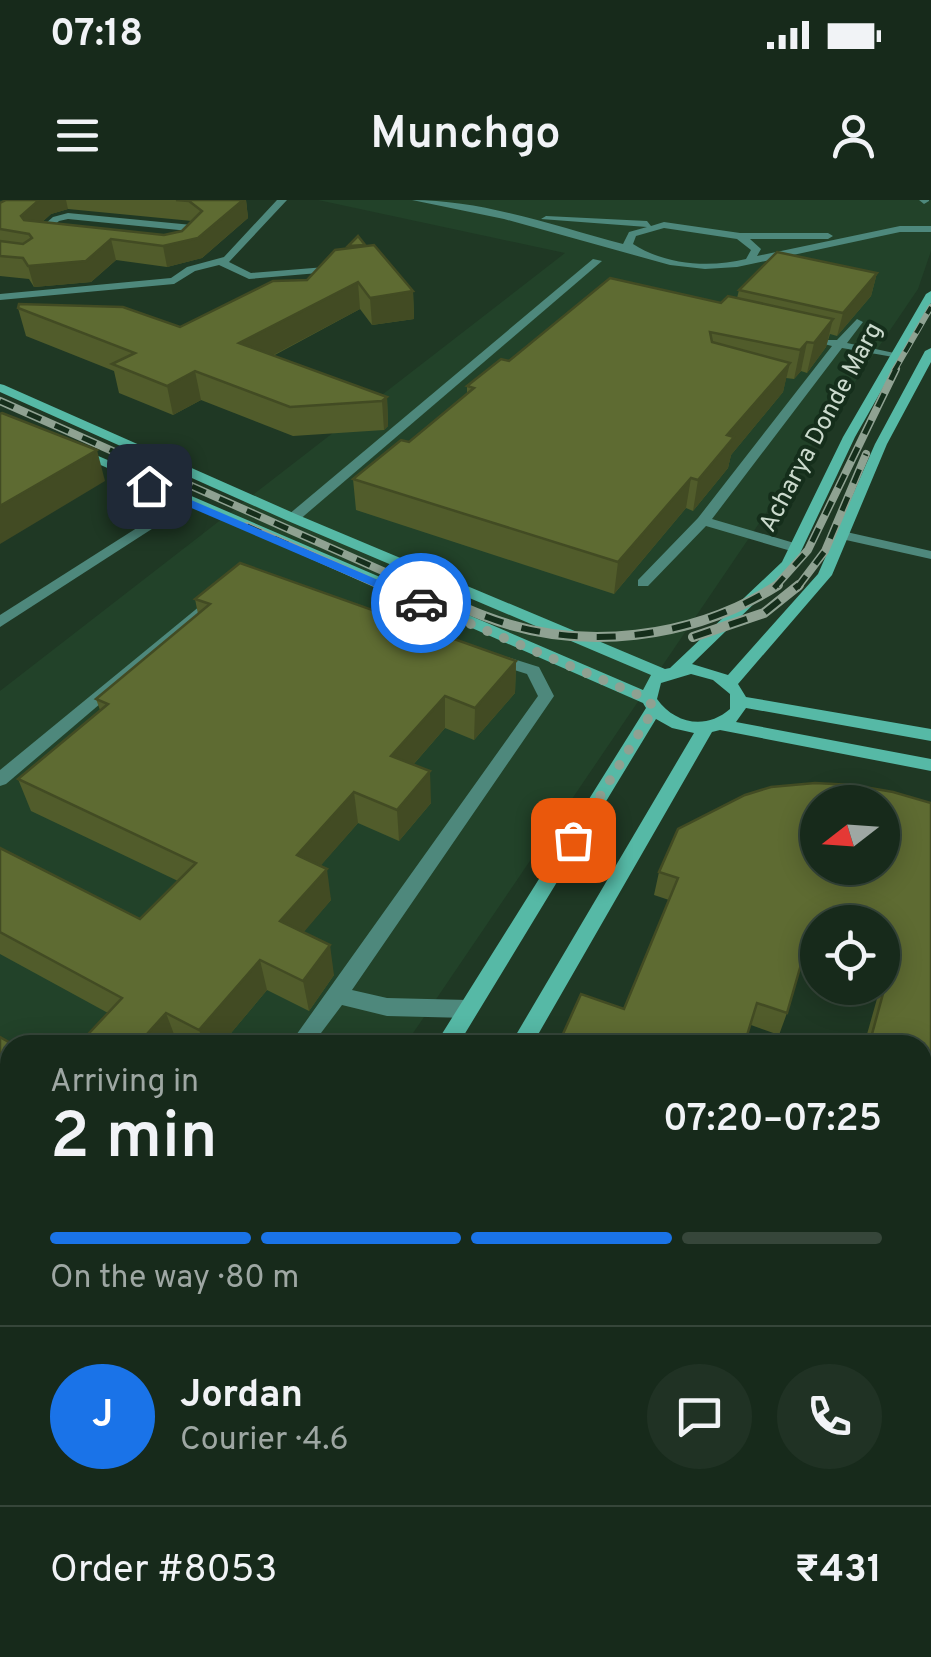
<!DOCTYPE html>
<meta charset="utf-8">
<style>
:root{--surface:#172a1b;--page:#203224;--text:#f1f3f6;--muted:#9ea7a3;--line:#36463a;--accent:#1a73e8}
body{margin:0;font-family:Overpass,sans-serif;background:var(--page);color:var(--text);height:100vh;display:flex;flex-direction:column;font-size:38px;white-space:nowrap}
*{box-sizing:border-box;margin:0}
p{font-size:32px;color:var(--muted)}
.icon{flex:none;width:55px;height:55px;fill:none;stroke:currentColor;stroke-width:2;stroke-linecap:round;stroke-linejoin:round}
.map{position:relative;flex:1;overflow:hidden}
.drawer{position:absolute;left:0px;top:835px;width:932px;height:622px;display:flex;flex-direction:column;background:var(--surface);border-radius:30px 30px 0 0;box-shadow:0 5px 25px #0003,0 0 0 2px var(--line)}
.drawer>*{flex:none}
.needle{width:65px;rotate:253deg}
.tools{position:absolute;left:800px;top:585px;display:grid;gap:20px}
.tools a{display:grid;place-items:center;width:100px;height:100px;border-radius:50%;background:var(--surface);box-shadow:0 5px 25px #0003,0 0 0 2px var(--line);font-size:50px}
.pin{position:absolute;display:grid;place-items:center;width:85px;height:85px;color:#fff;margin:-42px;border-radius:20px;box-shadow:0 5px 15px #0006}
.courier{position:absolute;display:grid;place-items:center;width:100px;height:100px;margin:-50px;border:8px solid #1a73e8;border-radius:50%;background:#fff;color:#222;box-shadow:0 2px 12px #0007}
.overview em{font-style:normal;font-weight:600}
.overview div{display:flex;flex-direction:column-reverse}
.overview{display:flex;align-items:center;justify-content:space-between;height:170px;padding:0 50px}
h1{font-size:65px;font-weight:600;line-height:75px}
.bar{display:grid;grid-template-columns:repeat(4,1fr);gap:15px 10px;align-content:center;height:120px;padding:0 50px}
.bar i{height:12px;border-radius:8px;background:var(--line)}
.bar .active{background:var(--accent)}
.bar p{grid-column:span 4}
.line{display:flex;align-items:center;gap:25px;padding:0 50px;border-top:2px solid var(--line)}
.line div{flex:1}
.round{display:grid;place-items:center;flex:none;width:105px;height:105px;border-radius:52px;background:var(--page)}
.status{display:flex;justify-content:space-between;align-items:center;height:70px;padding:0 50px;background:var(--surface);direction:ltr}
.status svg{height:28px;fill:currentColor}
header{display:flex;justify-content:space-between;align-items:center;height:130px;padding:0 50px;background:var(--surface);font-size:45px;font-weight:600}
.map>svg:first-child{display:block}
.built{fill:#224229}
.lines{fill:none;stroke-linecap:round;stroke-linejoin:round}
.service{fill:#4e887c;fill-rule:evenodd}
.minor{fill:#4e887c;fill-rule:evenodd}
.secondary{fill:#56b9a6;fill-rule:evenodd}
.rail-far2-casing{stroke:#8fa292;stroke-width:6}
.rail-far1-casing{stroke:#8fa292;stroke-width:8}
.rail-casing{stroke:#8fa292;stroke-width:10}
.rail-far2{stroke:#152e1b;stroke-width:4;stroke-dasharray:11;stroke-linecap:butt}
.rail-far1{stroke:#152e1b;stroke-width:5;stroke-dasharray:15;stroke-linecap:butt}
.rail{stroke:#152e1b;stroke-width:6;stroke-dasharray:19;stroke-linecap:butt}
.wall{fill:#515c2b;fill-rule:evenodd}
.shaded-wall{fill:#424b23}
.building{fill:#5e6b32;stroke:#424b23;stroke-width:2.5;fill-rule:evenodd}
.route{fill:#1a73e8}
.done{stroke:#8fa192;stroke-width:10;stroke-dasharray:0 18}
.labels{text-anchor:middle;dominant-baseline:central;stroke-width:8;stroke-linejoin:round;paint-order:stroke}
.far-street-label{font-size:25px;fill:#cbdacd;stroke:#152e1b}
</style>
<div class="status"><b>07:18</b><svg viewBox="0 0 49 12"><path d="M0 12V9h3v3zM5 12V6h3v6zM10 12V3h3v9zM15 12V0h3v12zM26 1h20v11H26zM47 4h2v5h-2z"/></svg></div>
<header><svg class="icon" aria-label="menu" viewBox="0 0 24 24"><path d="M4 6h16M4 12h16M4 18h16"/></svg>Munchgo<svg class="icon" aria-label="person" viewBox="0 0 24 24"><circle cx="12" cy="8" r="4"/><path d="M4 21q1-7 8-7t8 7"/></svg></header>
<div class="map">
<svg width="931" height="1457" viewBox="0 0 931 1457">
<rect width="100%" height="100%" fill="#1f3824"/>
<polygon class="built" points="318,0 931,0 931,51 918,89 405,845 10,845 10,1426 0,1440 0,491 565,53"/>
<g class="lines">
<g class="service">
<path d="M412 0C483 0 555 26 623 44L629 32 647 27 541 19 546 16 647 21 651 26 664 22 740 33H828L833 36 828 39H750L761 49 757 56 900 26H931V32H900L737 67 705 69 670 65 504 19ZM664 28 737 39 751 50 746 59C710 68 665 65 633 44L636 36Z"/>
<polygon points="919,0 929,0 929,1 924,4"/>
<polygon points="593,59 602,61 298,321 288,321 288,315"/>
<polygon points="857,119 863,122 847,143 899,154 899,158 842,148 712,319 801,345 801,351 791,351 706,326 648,386 638,386 638,380 698,318 832,146 824,144 824,140 837,140"/>
<polygon points="184,298 191,302 189,305 0,427 0,415"/>
<polygon points="842,331 931,351 931,359 837,338 837,332"/>
<polygon points="217,392 225,397 222,400 6,584 0,586 0,570"/>
<polygon points="491,452 539,467 554,496 352,790 387,798 468,800 475,803 479,809 475,815 468,818 387,816 342,805 312,845 289,845 538,496 527,474 485,461 483,457"/>
<polygon points="0,1053 10,1057 10,1084 0,1080"/>
</g>
<g class="minor">
<polygon points="277,0 287,0 229,62 251,73 338,66 342,71 249,79 219,65 195,71 174,84 0,100 0,94 171,78 187,67 224,57"/>
<path d="M68 13 192 25 202 32 185 48 168 52 30 37 53 17ZM68 19 189 31 191 32 178 44 168 46 43 35 59 21Z"/>
<polygon points="931,1355 931,1457 903,1457 904,1448 922,1448 922,1359"/>
<polygon points="524,1448 568,1448 572,1457 527,1457"/>
</g>
<g class="secondary">
<path d="M931 91V103L855 237 795 364 692 464 728 475 818 374 875 244 925 151 931 148V162L887 244 832 375 738 484 746 497 931 529V541L746 508 736 522 931 559V571L720 530 712 532 532 845H510L694 533 672 528 656 519 458 845H435L646 508 643 503 71 252 82 249 643 490 651 475 288 321 0 192V184L4 185 298 315 665 469 670 468 782 362 843 237 926 94ZM691 474 713 480 730 494V509C706 530 675 524 657 499L661 483Z"/>
<polygon points="90,1448 120,1448 117,1457 86,1457"/>
<polygon points="180,1448 210,1448 207,1457 176,1457"/>
</g>
<g class="rail-far2-casing">
<polyline id="rail-far2" points="894,171 931,107"/>
</g>
<g class="rail-far1-casing">
<g id="rail-far1">
<polyline points="0,201 421,388"/>
<polyline points="247,326 386,388"/>
<polyline points="774,388 808,350 896,169"/>
<polyline points="797,388 825,351 866,254"/>
</g>
</g>
<g class="rail-casing">
<g id="rail">
<polyline points="381,385 407,397"/>
<path d="M416 385C439 396 462 408 487 417 581 453 693 439 778 385"/>
<polyline points="693,437 764,413 799,385"/>
</g>
</g>
<use href="#rail-far2" class="rail-far2"/>
<use href="#rail-far1" class="rail-far1"/>
<use href="#rail" class="rail"/>
</g>
<g class="wall">
<path d="M6 0H246L248 18 202 58 167 67 116 60 91 82 34 87 29 79 0 76V3ZM68 9 192 21 182 31 164 35 42 22 51 14Z"/>
<polygon points="365,45 413,91 414,119 372,125 360,109 273,156 387,197 388,226 384,230 293,236 201,200 173,215 119,193 114,171 26,136 18,108 180,127 307,80 349,48 348,46"/>
<polygon points="877,73 871,96 837,136 830,134 826,147 807,173 801,171 794,179 786,178 783,192 731,255 728,268 693,311 686,308 614,394 356,310 353,279 409,242 467,194 467,186 509,161 721,103 737,98 739,90"/>
<polygon points="195,399 516,461 515,493 474,540 445,528 413,565 431,603 399,641 358,623 320,666 331,700 303,732 334,775 309,811 267,790 221,845 182,845 177,842 175,845 78,845 108,813 0,754 0,648 140,719 178,681 31,611 18,579 100,510 96,499 198,414"/>
<polygon points="931,603 931,1019 922,1016 922,845 864,845 880,788 882,788 882,776 885,768 882,767 882,722 818,722 818,749 807,746 787,813 779,835 751,825 624,809 669,700 654,695 659,672"/>
<polygon points="0,837 10,845 10,1029 0,1022"/>
<polygon points="589,1448 820,1448 818,1457 606,1457"/>
</g>
<g class="shaded-wall">
<polygon points="39,0 66,0 68,9 51,14 29,34 21,16"/>
<polygon points="243,0 246,0 248,18 202,58 167,67 163,46"/>
<polygon points="111,39 116,60 91,82 34,87 28,66"/>
<polygon points="877,73 871,96 837,136 843,113"/>
<polygon points="358,82 360,109 243,171 239,143"/>
<polygon points="413,91 414,119 372,125 370,98"/>
<polygon points="833,119 826,147 807,173 814,143"/>
<polygon points="807,142 801,171 794,179 800,150"/>
<polygon points="790,163 783,192 731,255 728,268 693,311 698,280 727,235"/>
<polygon points="195,171 201,200 173,215 167,186"/>
<polygon points="387,197 388,226 384,230 382,201"/>
<polygon points="97,250 105,281 0,344 0,306"/>
<polygon points="691,278 686,308 614,394 618,362"/>
<polygon points="516,461 515,493 474,540 475,508"/>
<polygon points="445,496 445,528 393,588 391,556"/>
<polygon points="430,571 431,603 399,641 397,610"/>
<polygon points="354,592 358,623 302,687 297,655"/>
<polygon points="327,669 331,700 287,752 280,721"/>
<polygon points="330,745 334,775 309,811 303,781"/>
<polygon points="260,760 267,790 221,845 204,845 199,830"/>
<polygon points="166,813 177,842 175,845 137,845"/>
</g>
<g class="building">
<polygon points="6,0 39,0 21,16 24,20 164,35 182,31 202,11 189,1 176,0 243,0 198,38 163,46 111,39 86,61 28,66 23,58 0,56 0,41 23,44 32,38 29,34 0,29 0,3"/>
<polygon points="358,36 365,45 348,46"/>
<polygon points="374,45 413,91 370,98 358,82 239,143 387,197 382,201 290,207 195,171 167,186 112,164 135,153 18,108 19,104 123,107 180,127 273,81 307,80 335,50"/>
<polygon points="777,52 877,73 843,113 739,90"/>
<polygon points="610,78 721,103 728,96 833,119 814,143 807,142 800,150 710,132 712,142 790,163 727,235 734,237 698,280 691,278 618,362 353,279 401,240 409,242 474,188 467,186 501,159 509,161"/>
<polygon points="2,213 97,250 0,306 0,214"/>
<polygon points="240,363 516,461 475,508 445,496 391,556 430,571 397,610 354,592 297,655 327,669 280,721 330,745 303,781 260,760 199,830 166,813 137,845 78,845 122,798 0,732 0,648 140,719 196,663 18,579 108,504 96,499 210,404 195,399"/>
<path d="M815 583 853 585 893 592 931 603V996L922 993V845H869L896 746 882 742V722L813 723 787 813 757 803 744 845H558L581 794 624 809 678 678 659 672 678 629 745 595 771 587ZM818 602H882V668H818Z"/>
<polygon points="0,837 14,845 10,845 10,1017 0,1010"/>
<polygon points="232,1448 253,1448 272,1457 228,1457"/>
<polygon points="608,1448 820,1448 818,1457 626,1457"/>
</g>
<polygon class="route" points="149,282 425,400 427,403 417,405 145,288"/>
<g class="lines">
<polyline class="done" points="421,403 648,499 654,509 573,640"/>
</g>
<g class="labels">
<g class="far-street-label">
<text transform="translate(822 228) rotate(-62)">Acharya Donde Marg</text>
</g>
</g>
</svg>
<div class="tools">
<a><svg class="needle" viewBox="-14 -14 28 28"><path d="M0-13l5 13h-10z" fill="#e53935"/><path d="M0 13l5-13h-10z" fill="#9ea7a3"/></svg></a>
<a><svg class="icon" aria-label="locate" viewBox="0 0 24 24"><circle cx="12" cy="12" r="6"/><path d="M12 2v4M12 18v4M2 12h4M18 12h4"/></svg></a>
</div>
<div class="pin" style="left:573px;top:640px;background:#ea580c"><svg class="icon" aria-label="bag" viewBox="0 0 24 24"><path d="M5 8h14l-1 12H6zM9 8a3 3 0 0 1 6 0"/></svg></div>
<div class="pin" style="left:149px;top:286px;background:#1f2937"><svg class="icon" aria-label="home" viewBox="0 0 24 24"><path d="M3 11l9-7 9 7M6 9v11h12V9"/></svg></div>
<div class="courier" style="left:421px;top:403px"><svg class="icon" aria-label="car" viewBox="0 0 24 24"><path d="M5 17H2v-5l4-1 3-4h7l3 4 3 1v5h-3M9 17h6M6 11h13"/><circle cx="7" cy="17" r="2"/><circle cx="17" cy="17" r="2"/></svg></div>
<section class="drawer">
<div class="overview"><div><h1>2 min</h1><p>Arriving in</p></div><em>07:20–07:25</em></div>
<div class="bar"><i class="active"></i><i class="active"></i><i class="active"></i><i></i><p>On the way · 80 m</p></div>
<div class="line" style="height:180px"><b class="round" style="background:var(--accent);color:#fff">J</b><div><b>Jordan</b><p>Courier · 4.6</p></div><a class="round"><svg class="icon" aria-label="chat" viewBox="0 0 24 24"><path d="M4 5h16v11H9l-5 4z"/></svg></a><a class="round"><svg class="icon" aria-label="phone" viewBox="0 0 24 24"><path d="M5 4h4l2 5-3 2q2 4 5 5l2-3 5 2v4C11 20 4 13 5 4z"/></svg></a></div>
<div class="line" style="height:130px"><div>Order #8053</div><b>₹431</b></div>
</section>
</div>
